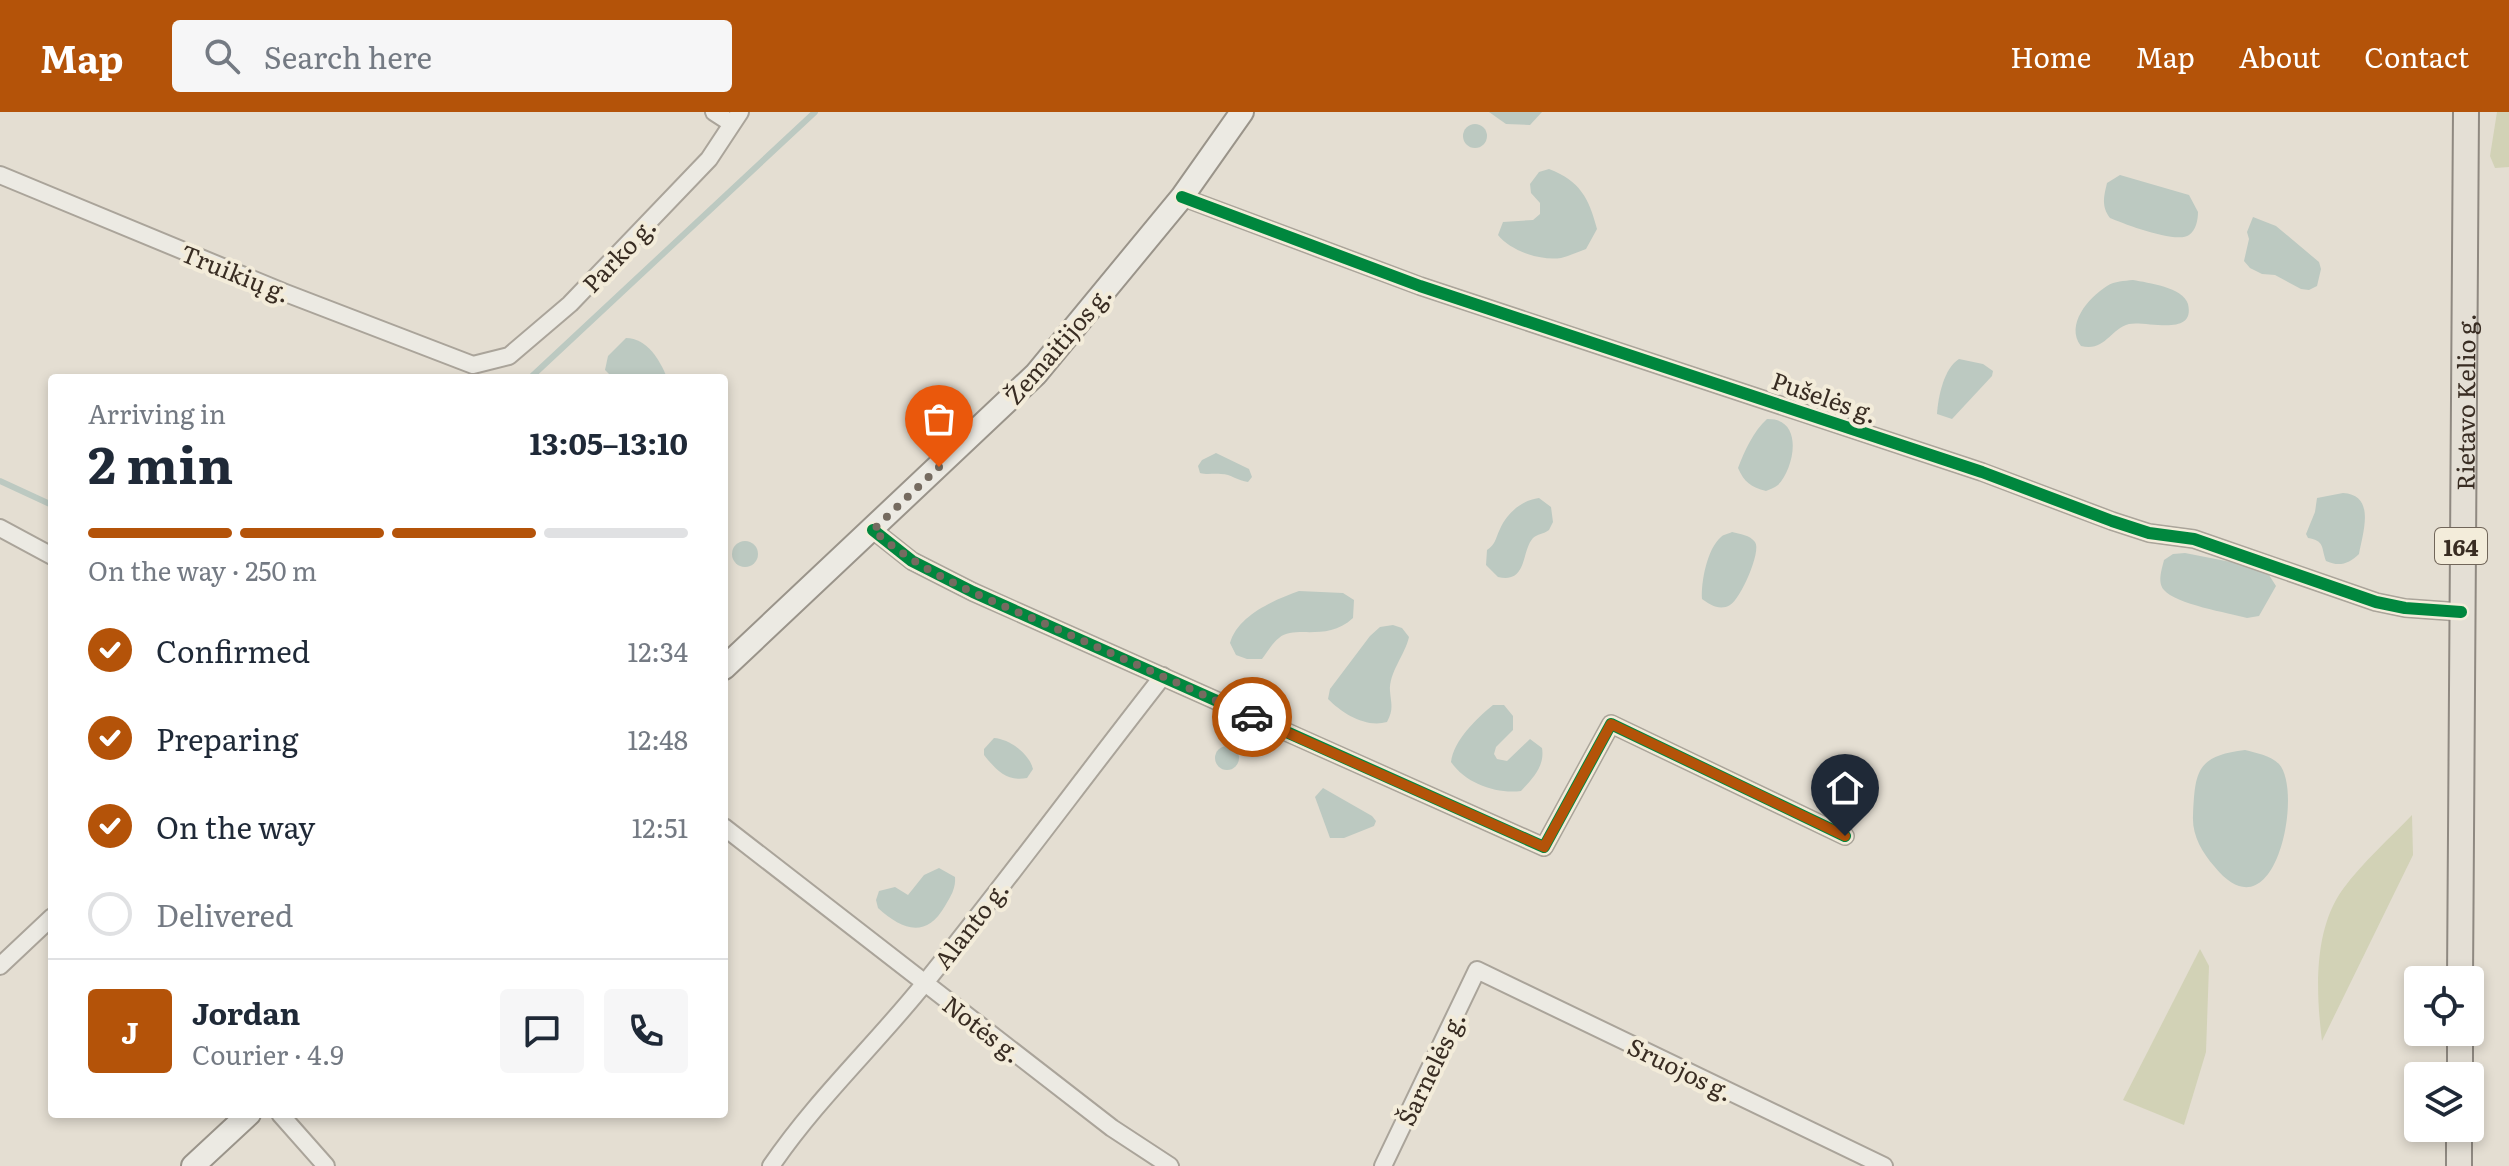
<!DOCTYPE html>
<meta charset="utf-8">
<style>
:root{--surface:#fff;--page:#f6f6f7;--text:#1f2937;--muted:#747a83;--line:#e0e1e3;--accent:#b45309}
body{margin:0;font-family:Literata,serif;background:var(--page);color:var(--text);height:100vh;display:flex;flex-direction:column;font-size:30px;white-space:nowrap}
*{box-sizing:border-box;margin:0}
p{font-size:26px;color:var(--muted)}
.icon{flex:none;width:44px;height:44px;fill:none;stroke:currentColor;stroke-width:2;stroke-linecap:round;stroke-linejoin:round}
.map{position:relative;flex:1;overflow:hidden}
.drawer{position:absolute;left:48px;top:262px;width:680px;height:744px;display:flex;flex-direction:column;background:var(--surface);border-radius:8px;box-shadow:0 4px 12px #0003}
.drawer>*{flex:none}
.controls{position:absolute;left:2404px;top:854px;display:grid;gap:16px}
.controls a{display:grid;place-items:center;width:80px;height:80px;border-radius:8px;background:var(--surface);box-shadow:0 4px 12px #0003;font-size:40px}
.pin{position:absolute;display:grid;place-items:center;width:68px;height:68px;color:#fff;margin:-82px -34px;border-radius:50% 50% 50% 0;rotate:-45deg;box-shadow:0 0 8px #0007}
.pin .icon{rotate:45deg}
.courier{position:absolute;display:grid;place-items:center;width:80px;height:80px;margin:-40px;border:6px solid #b45309;border-radius:50%;background:#fff;color:#222;box-shadow:0 2px 10px #0007}
.summary em{font-style:normal;font-weight:700}
.summary div{display:flex;flex-direction:column-reverse}
.summary{display:flex;align-items:center;justify-content:space-between;height:136px;padding:0 40px}
h1{font-size:52px;font-weight:700;line-height:60px}
.bar{display:grid;grid-template-columns:repeat(4,1fr);gap:12px 8px;align-content:center;height:96px;padding:0 40px}
.bar i{height:10px;border-radius:6px;background:var(--line)}
.bar .on{background:var(--accent)}
.bar p{grid-column:span 4}
.line{display:flex;align-items:center;gap:20px;padding:0 40px;border-top:2px solid var(--line)}
.line div{flex:1}
.round{display:grid;place-items:center;flex:none;width:84px;height:84px;border-radius:8px;background:var(--page)}
ol{padding:0 40px;list-style:none}
li{display:flex;align-items:center;gap:24px;height:88px}
li p{margin-inline-start:auto}
li .icon{padding:8px;border-radius:50%;background:var(--accent);color:#fff;stroke-width:4}
li:last-child{color:var(--muted)}
li i{width:44px;height:44px;border:4px solid var(--line);border-radius:50%}
header{display:flex;align-items:center;gap:48px;box-sizing:border-box;height:112px;padding:0 40px;background:var(--accent);color:#fff}
header strong{font-size:38px}
nav{display:flex;gap:44px;margin-inline-start:auto;font-size:28px}
.search{width:560px;height:72px;background:var(--page);display:flex;align-items:center;gap:20px;box-sizing:border-box;padding:0 28px;border-radius:8px;color:var(--muted);font-size:30px}
.map>svg:first-child{display:block}
.green{fill:#d2d2b6}
.water{fill:#bcc9c1}
.lines{fill:none;stroke-linecap:round;stroke-linejoin:round}
.stream{stroke:#bcc9c1;stroke-width:6}
.minor-casing{stroke:#aaa49a;stroke-width:20}
.secondary-casing{stroke:#9a948a;stroke-width:26}
.primary-casing{stroke:#8f8981;stroke-width:28}
.minor{stroke:#eceae3;stroke-width:16}
.secondary{stroke:#eceae3;stroke-width:22}
.primary{stroke:#e4dfd5;stroke-width:24}
.cycleway-casing{stroke:#f3ecda;stroke-width:17}
.cycleway{stroke:#00873e;stroke-width:12}
.done{stroke:#756b60;stroke-width:8;stroke-dasharray:0 14.4}
.route{stroke:#b45309;stroke-width:10}
.labels{text-anchor:middle;dominant-baseline:central;stroke-width:8;stroke-linejoin:round;paint-order:stroke}
.shield{fill:#f3ecda;stroke:#71665a;stroke-width:2}
.shield-label{font-size:22px;font-weight:bold;fill:#392d23}
.street-label{font-size:24px;fill:#392d23;stroke:#f3ecda}
</style>
<header>
<strong>Map</strong>
<div class="search"><svg class="icon" aria-label="search" viewBox="0 0 24 24"><circle cx="10" cy="10" r="6"/><path d="M15 15l6 6"/></svg>Search here</div>
<nav><a>Home</a><a>Map</a><a>About</a><a>Contact</a></nav>
</header>
<div class="map">
<svg width="2509" height="1054" viewBox="0 0 2509 1054">
<rect width="100%" height="100%" fill="#e4ded2"/>
<g class="green">
<polygon points="2497,0 2509,0 2509,55 2495,56 2490,44"/>
<path d="M2412 703 2413 743 2322 929C2316 881 2313 818 2343 777 2363 750 2389 727 2412 703Z"/>
<polygon points="2200,837 2209,854 2206,940 2184,1013 2123,988"/>
</g>
<g class="water">
<polygon points="1489,0 1542,0 1530,13 1506,12"/>
<circle cx="1475" cy="24" r="12"/>
<path d="M1549 57C1580 69 1589 86 1597 117L1586 137C1578 140 1569 144 1561 146 1540 149 1511 139 1498 123L1503 110 1533 108 1540 102V91L1531 81 1530 72 1539 60Z"/>
<path d="M2120 63 2189 83 2198 100C2198 108 2196 118 2189 123 2177 132 2124 112 2110 106 2101 94 2104 84 2107 71Z"/>
<polygon points="2253,105 2276,114 2319,150 2321,157 2317,174 2309,178 2301,177 2275,163 2262,162 2250,156 2244,149 2249,127 2247,120"/>
<path d="M2133 168C2148 171 2183 175 2188 192 2196 226 2145 208 2129 212 2110 217 2105 240 2081 234 2065 213 2088 186 2107 174 2115 169 2124 169 2133 168Z"/>
<path d="M626 226C647 226 660 248 667 266H613L605 258 608 244Z"/>
<path d="M1959 247 1983 252 1993 259 1992 264 1952 307 1937 302C1938 285 1944 256 1959 247Z"/>
<path d="M1767 307C1804 306 1795 355 1778 373 1774 376 1770 377 1766 379 1751 375 1744 370 1738 356 1745 338 1753 320 1767 307Z"/>
<path d="M1216 341 1249 357 1252 365 1248 370C1238 369 1231 362 1221 362 1213 361 1208 363 1200 361L1198 354 1202 348Z"/>
<path d="M2343 381C2376 383 2363 420 2359 442 2349 452 2339 455 2326 449 2321 435 2325 429 2308 426L2306 422 2315 400 2317 386Z"/>
<path d="M1539 386 1551 395 1553 410 1549 418C1544 422 1537 422 1533 426 1521 439 1528 472 1498 465L1486 453 1487 438C1496 432 1495 427 1500 417 1507 401 1522 388 1539 386Z"/>
<path d="M1732 420C1740 422 1750 423 1755 430 1762 439 1740 488 1730 493 1720 499 1710 493 1702 487 1701 470 1707 437 1721 425 1724 422 1728 422 1732 420Z"/>
<circle cx="745" cy="442" r="13"/>
<path d="M2185 441 2236 451 2269 463 2276 474 2259 504 2247 506C2229 501 2175 492 2164 478 2157 470 2162 457 2164 448L2173 442Z"/>
<path d="M1299 479 1343 481 1354 488 1353 506C1326 531 1295 512 1279 526 1272 531 1267 541 1262 547H1247L1236 543 1230 531C1238 503 1274 488 1299 479Z"/>
<path d="M1393 513 1402 516 1409 525C1405 543 1389 560 1390 579 1391 592 1394 597 1387 610 1366 616 1343 602 1328 587L1330 577 1370 524 1380 515Z"/>
<path d="M1493 593H1504L1513 604V618L1496 635 1494 642 1497 647 1507 649 1530 627 1542 636C1545 654 1533 666 1521 679 1497 682 1466 672 1451 650 1454 628 1476 607 1493 593Z"/>
<path d="M994 626C1009 627 1029 641 1033 657L1027 666C1007 670 996 658 984 643V637Z"/>
<circle cx="1227" cy="646" r="12"/>
<path d="M2245 638C2256 641 2270 643 2279 652 2304 679 2275 830 2214 754 2202 740 2192 723 2193 704 2195 658 2197 644 2245 638Z"/>
<polygon points="1323,676 1372,704 1376,709 1374,714 1344,726 1330,726 1315,685"/>
<path d="M939 756 955 765C956 776 951 784 945 794 926 827 902 818 878 796L876 788 879 779 895 775 908 783 924 763Z"/>
</g>
<g class="lines">
<g class="stream">
<polyline points="530,266 815,0"/>
<polyline points="0,369 52,393"/>
</g>
<g class="minor-casing">
<g id="minor">
<polyline points="714,0 731,11"/>
<polyline points="0,63 283,180 473,253 509,244 570,192 709,47 740,0"/>
<polyline points="1182,85 1420,174 1982,360 2112,409 2149,421 2194,427 2376,490 2405,496 2461,500"/>
<polyline points="0,416 52,444"/>
<polyline points="873,418 912,449 973,480 1544,735 1611,612 1845,724"/>
<polyline points="724,715 1112,1016 1170,1054"/>
<polyline points="0,854 52,805"/>
<polyline points="280,1002 326,1054"/>
<path d="M771 1054C816 988 874 934 924 872 1006 771 1083 666 1163 564"/>
<polyline points="1383,1054 1477,858 1884,1054"/>
</g>
</g>
<g class="secondary-casing">
<g id="secondary">
<polyline points="724,556 1036,262 1182,85 1242,0"/>
<polyline points="193,1054 249,1002"/>
</g>
</g>
<g class="primary-casing">
<g id="primary">
<path id="s1" d="M2460 868 2466 0"/>
<polyline points="2460,964 2460,920"/>
<polyline points="2459,1054 2459,1016"/>
</g>
</g>
<use href="#minor" class="minor"/>
<use href="#secondary" class="secondary"/>
<use href="#primary" class="primary"/>
<g class="cycleway-casing">
<g id="cycleway">
<polyline points="1182,85 1420,174 1982,360 2112,409 2149,421 2194,427 2376,490 2405,496 2461,500"/>
<polyline points="873,418 912,449 973,480 1544,735 1611,612 1845,724"/>
</g>
</g>
<use href="#cycleway" class="cycleway"/>
</g>
<g class="lines">
<path class="done" d="M939 355 873 418C923 463 989 487 1050 514 1117 544 1185 574 1252 605"/>
<polyline class="route" points="1252,605 1544,735 1611,612 1845,724"/>
</g>
<g class="labels">
<rect class="shield" x="2435" y="416" width="52" height="36" rx="6"/>
<g class="shield-label">
<text x="2461" y="434">164</text>
</g>
<g class="street-label">
<text transform="translate(618 142) rotate(-46)">Parko g.</text>
<text transform="translate(236 160) rotate(22)">Truikių g.</text>
<text transform="translate(1057 232) rotate(-49)">Žemaitijos g.</text>
<text transform="translate(1825 284) rotate(19)">Pušelės g.</text>
<text stroke="none"><textPath href="#s1" startOffset="578">Rietavo Kelio g.</textPath></text>
<text transform="translate(970 812) rotate(-52)">Alanto g.</text>
<text transform="translate(983 916) rotate(38)">Notės g.</text>
<text transform="translate(1430 956) rotate(-64)">Šarnelės g.</text>
<text transform="translate(1681 956) rotate(26)">Sruojos g.</text>
</g>
</g>
</svg>
<div class="controls">
<a><svg class="icon" aria-label="locate" viewBox="0 0 24 24"><circle cx="12" cy="12" r="6"/><path d="M12 2v4M12 18v4M2 12h4M18 12h4"/></svg></a>
<a><svg class="icon" aria-label="layers" viewBox="0 0 24 24"><path d="M12 4l9 5-9 5-9-5zM3 14l9 5 9-5"/></svg></a>
</div>
<div class="pin" style="left:939px;top:355px;background:#ea580c"><svg class="icon" aria-label="bag" viewBox="0 0 24 24"><path d="M5 8h14l-1 12H6zM9 8a3 3 0 0 1 6 0"/></svg></div>
<div class="pin" style="left:1845px;top:724px;background:#1f2937"><svg class="icon" aria-label="home" viewBox="0 0 24 24"><path d="M3 11l9-7 9 7M6 9v11h12V9"/></svg></div>
<div class="courier" style="left:1252px;top:605px"><svg class="icon" aria-label="car" viewBox="0 0 24 24"><path d="M5 17H2v-5l4-1 3-4h7l3 4 3 1v5h-3M9 17h6M6 11h13"/><circle cx="7" cy="17" r="2"/><circle cx="17" cy="17" r="2"/></svg></div>
<section class="drawer">
<div class="summary"><div><h1>2 min</h1><p>Arriving in</p></div><em>13:05–13:10</em></div>
<div class="bar"><i class="on"></i><i class="on"></i><i class="on"></i><i></i><p>On the way · 250 m</p></div>
<ol>
<li><svg class="icon" aria-label="check" viewBox="0 0 24 24"><path d="M5 12l5 5 9-10"/></svg>Confirmed<p>12:34</p></li>
<li><svg class="icon" aria-label="check" viewBox="0 0 24 24"><path d="M5 12l5 5 9-10"/></svg>Preparing<p>12:48</p></li>
<li><svg class="icon" aria-label="check" viewBox="0 0 24 24"><path d="M5 12l5 5 9-10"/></svg>On the way<p>12:51</p></li>
<li><i></i>Delivered</li>
</ol>
<div class="line" style="height:144px"><b class="round" style="background:var(--accent);color:#fff">J</b><div><b>Jordan</b><p>Courier · 4.9</p></div><a class="round"><svg class="icon" aria-label="chat" viewBox="0 0 24 24"><path d="M4 5h16v11H9l-5 4z"/></svg></a><a class="round"><svg class="icon" aria-label="phone" viewBox="0 0 24 24"><path d="M5 4h4l2 5-3 2q2 4 5 5l2-3 5 2v4C11 20 4 13 5 4z"/></svg></a></div>
</section>
</div>
